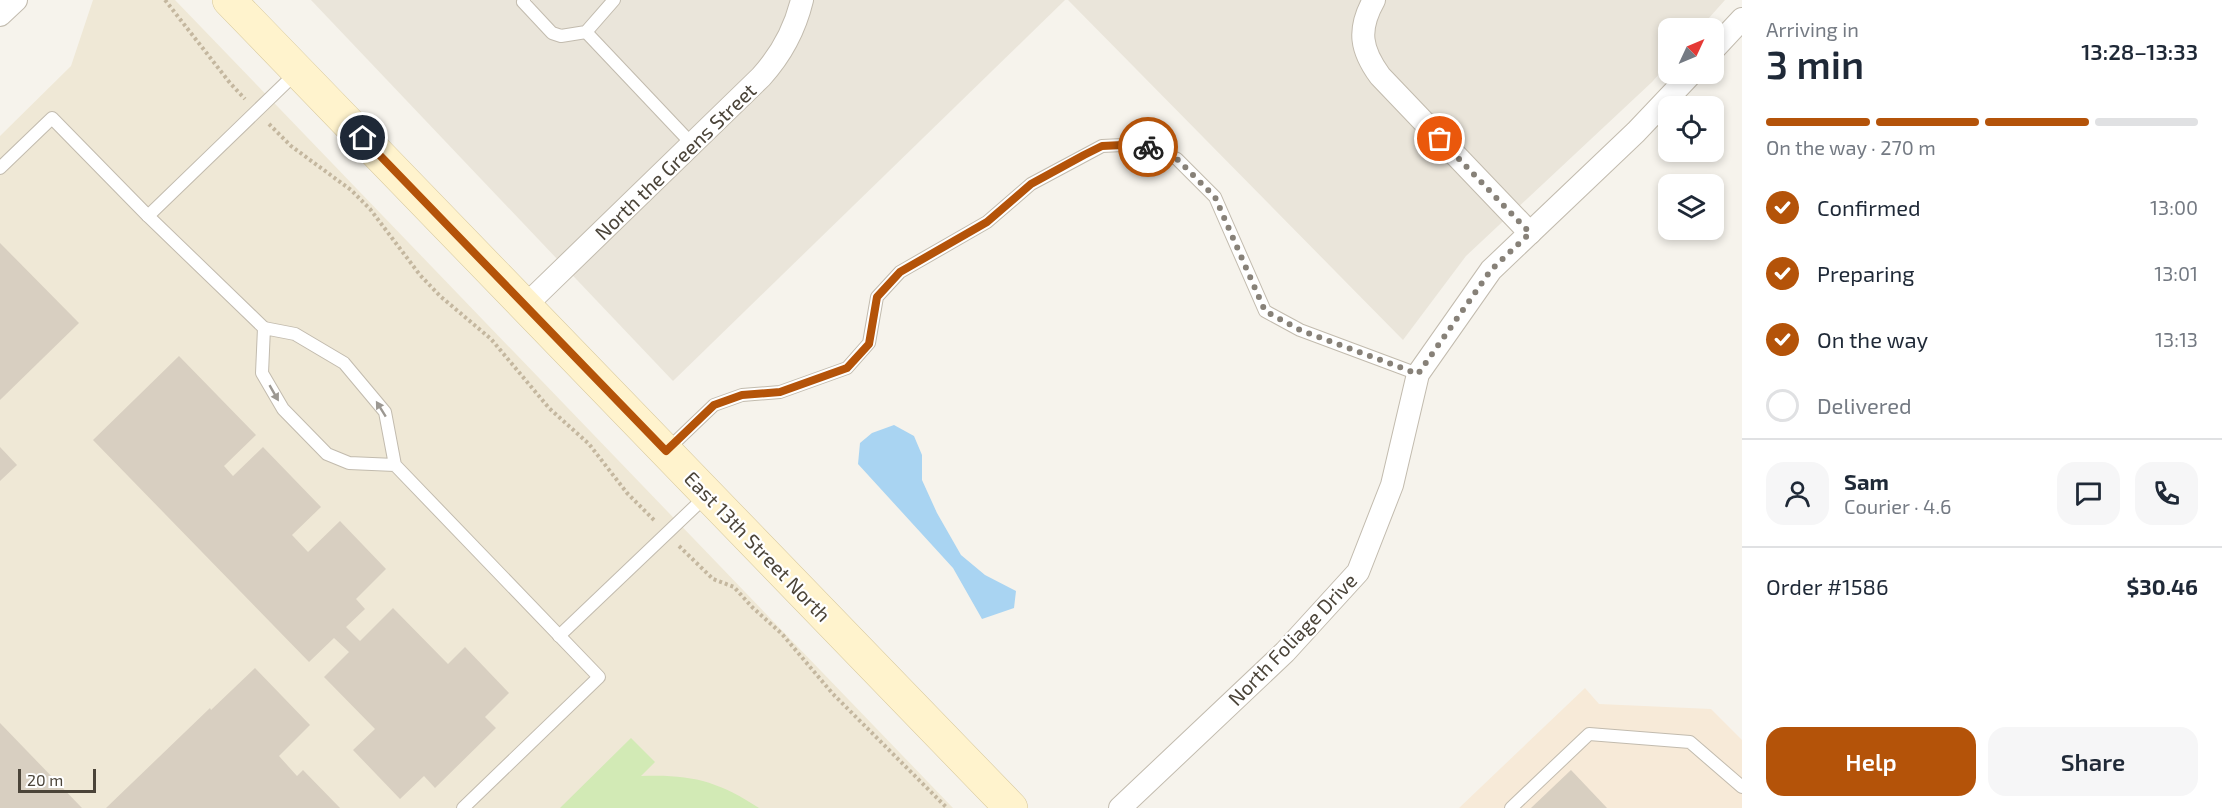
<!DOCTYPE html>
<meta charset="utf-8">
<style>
:root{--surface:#fff;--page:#f6f6f7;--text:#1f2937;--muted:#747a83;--line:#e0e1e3;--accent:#b45309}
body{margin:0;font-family:"Exo 2",sans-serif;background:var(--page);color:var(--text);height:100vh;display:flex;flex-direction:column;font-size:22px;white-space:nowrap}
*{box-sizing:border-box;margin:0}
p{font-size:20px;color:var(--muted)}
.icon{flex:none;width:33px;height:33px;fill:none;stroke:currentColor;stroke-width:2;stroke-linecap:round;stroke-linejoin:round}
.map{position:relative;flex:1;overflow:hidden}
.panel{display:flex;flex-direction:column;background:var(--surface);width:480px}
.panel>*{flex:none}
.needle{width:39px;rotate:46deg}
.controls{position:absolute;left:1658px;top:18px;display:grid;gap:12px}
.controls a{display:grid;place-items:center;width:66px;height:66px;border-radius:12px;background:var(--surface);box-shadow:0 3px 9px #0003;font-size:30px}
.scale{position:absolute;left:18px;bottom:15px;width:78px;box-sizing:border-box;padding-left:6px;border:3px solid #4b4439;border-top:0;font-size:16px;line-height:21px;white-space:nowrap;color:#4b4439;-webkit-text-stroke:4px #fff;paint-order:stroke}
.pin{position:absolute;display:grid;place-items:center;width:51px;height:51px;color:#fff;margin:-26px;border:3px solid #fff;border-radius:50%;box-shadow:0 2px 6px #0007}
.courier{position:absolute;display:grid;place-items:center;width:60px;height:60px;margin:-30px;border:4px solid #b45309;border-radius:50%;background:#fff;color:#222;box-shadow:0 2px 8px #0007}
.overview em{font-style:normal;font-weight:600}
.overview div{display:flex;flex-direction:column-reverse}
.overview{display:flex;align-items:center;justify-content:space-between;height:102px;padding:0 24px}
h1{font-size:39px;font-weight:600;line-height:45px}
.bar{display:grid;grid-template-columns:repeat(4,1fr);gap:9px 6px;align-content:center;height:72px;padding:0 24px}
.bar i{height:8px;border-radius:4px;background:var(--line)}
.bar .selected{background:var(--accent)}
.bar p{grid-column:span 4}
.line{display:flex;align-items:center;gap:15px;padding:0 24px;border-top:2px solid var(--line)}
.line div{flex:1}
.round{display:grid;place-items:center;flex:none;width:63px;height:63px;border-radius:18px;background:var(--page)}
ol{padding:0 24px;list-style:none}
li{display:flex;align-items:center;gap:18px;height:66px}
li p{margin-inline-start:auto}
li .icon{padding:6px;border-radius:50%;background:var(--accent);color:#fff;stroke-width:4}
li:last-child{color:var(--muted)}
li i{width:33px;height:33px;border:3px solid var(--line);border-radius:50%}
.action{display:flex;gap:12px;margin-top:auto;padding:12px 24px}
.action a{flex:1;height:69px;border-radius:18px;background:var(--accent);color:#fff;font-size:24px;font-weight:600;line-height:69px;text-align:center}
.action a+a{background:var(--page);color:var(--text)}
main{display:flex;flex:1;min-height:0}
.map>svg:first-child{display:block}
.residential{fill:#eae5da}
.commercial{fill:#f7ead8}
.education{fill:#efe8d6}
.green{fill:#d2eab5}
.water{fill:#a9d4f2}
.building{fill:#d8cfc1}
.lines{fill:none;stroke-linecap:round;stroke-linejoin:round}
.service-casing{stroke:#c2bbae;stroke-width:14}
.minor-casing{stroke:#c2bbae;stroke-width:24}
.secondary-casing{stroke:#d6c79b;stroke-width:34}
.path{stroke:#c4b79f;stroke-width:4;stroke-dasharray:3 3;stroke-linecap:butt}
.service{stroke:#fff;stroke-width:12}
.minor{stroke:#fff;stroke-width:22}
.secondary{stroke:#fff3cd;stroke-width:33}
.oneway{fill:#9c9892}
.done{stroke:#878178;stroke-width:6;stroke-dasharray:0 10.8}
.route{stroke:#b45309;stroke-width:8}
.labels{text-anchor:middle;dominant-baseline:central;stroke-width:4.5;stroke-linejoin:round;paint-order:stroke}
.street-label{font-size:20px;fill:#4b4439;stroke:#fff}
</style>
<main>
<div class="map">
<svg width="1742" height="808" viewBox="0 0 1742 808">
<rect width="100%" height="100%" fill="#f6f3ec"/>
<g class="residential">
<polygon points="311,0 1065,0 673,381"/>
<polygon points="1068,0 1725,0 1700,28 1668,28 1668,64 1652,82 1466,256 1403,340"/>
</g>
<polygon class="commercial" points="1585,688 1599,704 1711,709 1742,740 1742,808 1459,808"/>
<polygon class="education" points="93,0 175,0 953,808 0,808 0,136 71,66"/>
<path class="green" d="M631 738 655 762 641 776C691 774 718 781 759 808H560Z"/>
<polygon class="water" points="894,425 914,436 922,455 922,480 937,513 961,555 985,575 1016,591 1014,608 982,619 953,568 858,464 860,443 872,433"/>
<g class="building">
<polygon points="0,243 79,323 0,400"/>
<polygon points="179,356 256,435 224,466 233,476 263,447 321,507 292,535 308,552 340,521 386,569 356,599 365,609 346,627 360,641 393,608 448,664 465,647 509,693 485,717 496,728 435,788 424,776 400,799 353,750 375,729 324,677 349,652 334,638 309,662 93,440"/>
<polygon points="0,447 17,465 0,481"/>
<polygon points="255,668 310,725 279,756 297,776 303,770 340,808 106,808 210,708 211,710"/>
<polygon points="0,723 82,808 0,808"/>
<polygon points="1571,770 1607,808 1531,808"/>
</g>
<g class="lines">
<g class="service-casing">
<g id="service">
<polyline points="524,0 523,2 552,33 561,36 586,32 614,0"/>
<polyline points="586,32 692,144"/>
<polyline points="0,168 52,118 148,216 264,328"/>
<polyline points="148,216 296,73"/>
<polyline points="667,450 714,405 742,395 780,392 847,368 869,343 877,297 900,272 987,222 1031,184 1102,146 1143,144 1177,159 1215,197 1265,311 1300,330 1418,374"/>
<polyline points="395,465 349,463 327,454 283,409 262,373 264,328 295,334 344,363 385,412 395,465 599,677 463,808"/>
<polyline points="559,636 706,496"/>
<polyline points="1511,808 1589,734 1690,742 1742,787"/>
</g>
</g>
<g class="minor-casing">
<g id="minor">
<path d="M1374 0C1357 30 1361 50 1380 76L1530 233"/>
<polyline points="0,15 16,0"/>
<polyline points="1713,50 1742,19"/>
<path d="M525 306 761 77C781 55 795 29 802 0"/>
<polyline points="1120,808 1285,652 1358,572 1392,485 1418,374 1491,270 1636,132 1691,74"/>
</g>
</g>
<g class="secondary-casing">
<polyline id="secondary" points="229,0 1011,808"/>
</g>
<g class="path">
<polyline points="165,0 230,83 245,99"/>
<polyline points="269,124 291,146 351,190 370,209 420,275 440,296 491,339 549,408 589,444 627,493 655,521"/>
<polyline points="679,546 713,579 734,587 752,607 782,634 833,694 947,808"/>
</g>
<use href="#service" class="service"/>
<use href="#minor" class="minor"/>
<use href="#secondary" class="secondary"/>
</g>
<defs><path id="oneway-solid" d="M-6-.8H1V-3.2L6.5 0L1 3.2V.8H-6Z" transform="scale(1.5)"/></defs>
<g class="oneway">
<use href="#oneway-solid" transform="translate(274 393) rotate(60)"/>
<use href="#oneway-solid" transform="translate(381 409) rotate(-122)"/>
</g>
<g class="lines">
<polyline class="done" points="1148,147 1177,159 1215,197 1265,311 1300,330 1418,374 1491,270 1530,233 1440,139"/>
<polyline class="route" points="363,138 666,451 714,405 742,395 780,392 847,368 869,344 877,297 900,272 987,222 1031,184 1084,155 1102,146 1143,144 1148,147"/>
</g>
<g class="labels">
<g class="street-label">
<text transform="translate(675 161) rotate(-44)">North the Greens Street</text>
<text transform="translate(758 546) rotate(46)">East 13th Street North</text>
<text transform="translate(1292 639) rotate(-46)">North Foliage Drive</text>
</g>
</g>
</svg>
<div class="controls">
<a><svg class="needle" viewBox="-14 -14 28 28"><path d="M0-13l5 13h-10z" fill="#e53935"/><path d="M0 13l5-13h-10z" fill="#747a83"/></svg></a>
<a><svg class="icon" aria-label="locate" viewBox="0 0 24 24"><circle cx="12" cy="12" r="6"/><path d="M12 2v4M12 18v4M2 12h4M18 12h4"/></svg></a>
<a><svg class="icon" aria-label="layers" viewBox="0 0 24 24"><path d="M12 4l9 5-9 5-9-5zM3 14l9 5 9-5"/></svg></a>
</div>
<div class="scale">20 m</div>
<div class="pin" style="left:1440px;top:139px;background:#ea580c"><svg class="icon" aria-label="bag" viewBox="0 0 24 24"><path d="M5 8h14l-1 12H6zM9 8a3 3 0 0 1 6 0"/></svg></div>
<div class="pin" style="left:363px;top:138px;background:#1f2937"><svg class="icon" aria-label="home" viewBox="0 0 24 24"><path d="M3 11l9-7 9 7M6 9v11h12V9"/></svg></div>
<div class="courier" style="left:1148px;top:147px"><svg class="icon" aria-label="bike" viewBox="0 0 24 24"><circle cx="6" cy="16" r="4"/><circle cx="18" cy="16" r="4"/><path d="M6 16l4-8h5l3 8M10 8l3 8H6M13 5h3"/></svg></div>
</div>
<section class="panel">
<div class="overview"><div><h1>3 min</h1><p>Arriving in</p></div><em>13:28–13:33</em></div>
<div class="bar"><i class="selected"></i><i class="selected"></i><i class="selected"></i><i></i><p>On the way · 270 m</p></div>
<ol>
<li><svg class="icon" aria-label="check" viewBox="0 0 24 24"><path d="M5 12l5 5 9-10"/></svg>Confirmed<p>13:00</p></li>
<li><svg class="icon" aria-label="check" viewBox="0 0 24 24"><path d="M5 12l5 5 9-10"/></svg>Preparing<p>13:01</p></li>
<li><svg class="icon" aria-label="check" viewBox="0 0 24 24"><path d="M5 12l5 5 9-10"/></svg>On the way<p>13:13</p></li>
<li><i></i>Delivered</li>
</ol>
<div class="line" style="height:108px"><a class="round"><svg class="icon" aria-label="person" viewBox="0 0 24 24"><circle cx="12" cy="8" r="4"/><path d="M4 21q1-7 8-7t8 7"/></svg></a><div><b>Sam</b><p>Courier · 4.6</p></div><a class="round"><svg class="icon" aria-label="chat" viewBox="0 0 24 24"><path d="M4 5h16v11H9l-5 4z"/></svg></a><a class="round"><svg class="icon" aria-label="phone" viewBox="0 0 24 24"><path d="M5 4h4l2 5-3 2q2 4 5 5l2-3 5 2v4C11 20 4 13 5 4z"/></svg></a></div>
<div class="line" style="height:78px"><div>Order #1586</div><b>$30.46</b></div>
<div class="action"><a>Help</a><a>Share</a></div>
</section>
</main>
